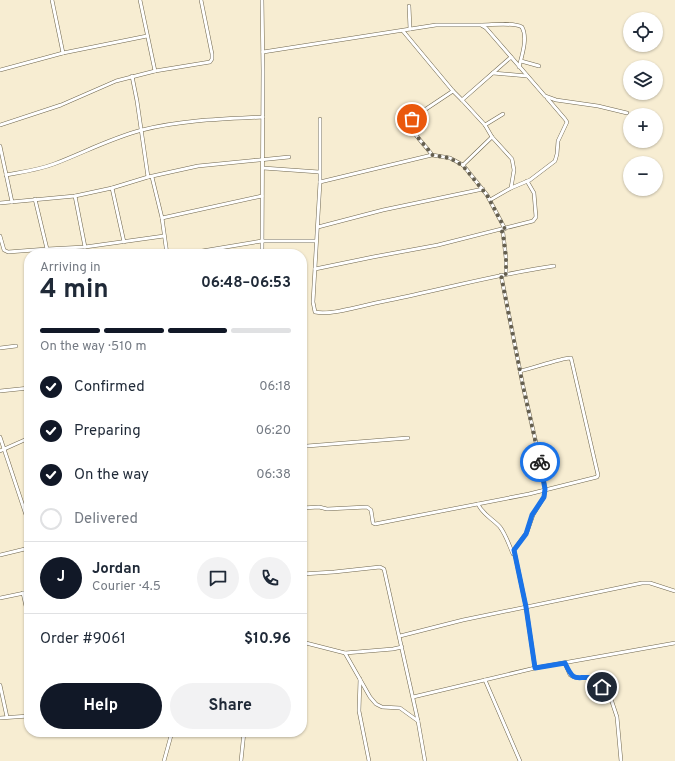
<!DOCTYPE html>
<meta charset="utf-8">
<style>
:root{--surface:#fff;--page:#f2f2f3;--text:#1f2937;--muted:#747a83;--line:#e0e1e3;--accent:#111827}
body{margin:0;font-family:Overpass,sans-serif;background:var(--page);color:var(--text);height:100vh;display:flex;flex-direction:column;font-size:15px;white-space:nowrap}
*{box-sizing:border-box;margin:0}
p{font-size:13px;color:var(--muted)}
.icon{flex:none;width:22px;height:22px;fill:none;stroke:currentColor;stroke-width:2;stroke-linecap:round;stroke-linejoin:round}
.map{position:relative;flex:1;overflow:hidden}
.panel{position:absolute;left:24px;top:249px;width:283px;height:488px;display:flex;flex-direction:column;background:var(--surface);border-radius:16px;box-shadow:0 1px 3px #0004}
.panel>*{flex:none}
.buttons{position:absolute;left:623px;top:12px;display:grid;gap:8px}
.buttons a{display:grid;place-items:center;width:40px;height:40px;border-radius:50%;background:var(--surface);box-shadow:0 1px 3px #0004;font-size:20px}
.pin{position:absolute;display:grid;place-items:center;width:34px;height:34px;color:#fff;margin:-17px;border:2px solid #fff;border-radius:50%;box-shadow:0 1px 4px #0007}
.courier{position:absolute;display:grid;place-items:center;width:40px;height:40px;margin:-20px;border:3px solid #1a73e8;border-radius:50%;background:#fff;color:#222;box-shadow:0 1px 5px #0007}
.overview em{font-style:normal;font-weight:700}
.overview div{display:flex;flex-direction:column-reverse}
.overview{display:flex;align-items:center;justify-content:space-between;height:68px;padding:0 16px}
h1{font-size:26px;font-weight:700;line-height:30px}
.bar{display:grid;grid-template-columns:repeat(4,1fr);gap:6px 4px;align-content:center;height:48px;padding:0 16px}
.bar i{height:5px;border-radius:3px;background:var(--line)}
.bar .selected{background:var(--accent)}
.bar p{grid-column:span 4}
.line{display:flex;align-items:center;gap:10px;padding:0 16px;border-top:1px solid var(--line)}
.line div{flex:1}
.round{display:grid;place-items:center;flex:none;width:42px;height:42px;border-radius:21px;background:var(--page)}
ol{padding:0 16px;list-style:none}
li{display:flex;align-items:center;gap:12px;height:44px}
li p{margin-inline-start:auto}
li .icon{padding:4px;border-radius:50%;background:var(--accent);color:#fff;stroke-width:4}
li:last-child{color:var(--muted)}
li i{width:22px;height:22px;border:2px solid var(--line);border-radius:50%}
.action{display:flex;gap:8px;margin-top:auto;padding:8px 16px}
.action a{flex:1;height:46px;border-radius:24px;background:var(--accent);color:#fff;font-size:16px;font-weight:700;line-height:46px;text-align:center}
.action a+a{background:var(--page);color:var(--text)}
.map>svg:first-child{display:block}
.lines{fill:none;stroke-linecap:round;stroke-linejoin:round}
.street-casing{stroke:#6f664e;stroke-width:4}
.street{stroke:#fff;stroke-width:3}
.done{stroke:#655f4f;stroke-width:4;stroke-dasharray:0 7.2}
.route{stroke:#1a73e8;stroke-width:5}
</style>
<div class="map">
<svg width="675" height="761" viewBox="0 0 675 761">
<rect width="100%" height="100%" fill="#f7edd2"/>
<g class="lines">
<g class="street-casing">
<g id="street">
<polyline points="52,0 63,53"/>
<polyline points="140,0 155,71"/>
<polyline points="262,0 263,71 262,254"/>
<polyline points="409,6 410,29"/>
<path d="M482 25C493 25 513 22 522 27 528 38 522 55 519 67"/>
<polyline points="403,31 453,91 462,100 485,125 492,137 512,159 514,170 511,188 490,200"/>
<polyline points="263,52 436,25 481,25 486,28 545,96 556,100 598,106 627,113"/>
<polyline points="521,61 539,66"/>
<polyline points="0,70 63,53 147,36"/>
<polyline points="493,73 527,76"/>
<polyline points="132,76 137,101 148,177"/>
<polyline points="462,100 511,57"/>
<path d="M320 119V182L313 302 315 312C332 316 371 303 390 300 444 289 498 274 554 266"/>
<polyline points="0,125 61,105 116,81 155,71 210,62 212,59 212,54 201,0"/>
<polyline points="485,125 503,114"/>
<polyline points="0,146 12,202"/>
<path d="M432 155C425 144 411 134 411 121L417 115 453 91"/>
<polyline points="463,165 492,137"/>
<polyline points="263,168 319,172"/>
<path d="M6 175C22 172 38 170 54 164 83 153 111 138 142 130 182 120 222 119 263 117"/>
<polyline points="152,177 162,218 167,254"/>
<polyline points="320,182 432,155 450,158 463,165 487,195 505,229"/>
<polyline points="112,188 124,242"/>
<polyline points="511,188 530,180 555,161 557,154 558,141 567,122 565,119 547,98"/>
<polyline points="75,196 85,247"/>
<polyline points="35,199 47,249"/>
<polyline points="0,203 75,196 112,188 148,177 198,166 289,157"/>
<polyline points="162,218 262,196"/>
<polyline points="318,227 383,210 483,189"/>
<polyline points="501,230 503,233 506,258 506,274"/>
<polyline points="0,236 4,250 8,252 47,249 85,247 164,236"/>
<polyline points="184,254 262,241 316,241"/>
<polyline points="315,269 373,257 438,245 533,221 536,217 534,193 527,181"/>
<polyline points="501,275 523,386 542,469 545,489 544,497 533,515 527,532 514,550 526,607 535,668"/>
<polyline points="0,348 16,346"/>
<polyline points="0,391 29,388"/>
<polyline points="0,437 29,524"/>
<polyline points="302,448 307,446 408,438"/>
<polyline points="0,451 29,438"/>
<path d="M478 504C483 515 493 519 500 527 506 535 509 545 513 554"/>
<path d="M302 508 319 507 327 509 367 507 371 510 373 523 375 524 529 494 597 477 598 475 571 358C565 357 530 369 520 371"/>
<polyline points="0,555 29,548"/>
<polyline points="302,574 334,572 380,567 384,569 418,721 425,761"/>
<polyline points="23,593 29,620"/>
<polyline points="0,598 29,592"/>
<polyline points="400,636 463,620 642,583 650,583 675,591"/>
<polyline points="302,642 345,653 393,649 402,647"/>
<polyline points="345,653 370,697 376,704 382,707 400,708 418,721"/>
<polyline points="565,663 570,675 574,677 580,678 592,677 597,679 611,699 617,717 621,761"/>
<polyline points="360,679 359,711 369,761"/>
<polyline points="485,680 520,761"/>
<polyline points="0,685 7,717"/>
<polyline points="413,697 535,668 675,643"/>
<polyline points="0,718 29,716"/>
<polyline points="164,761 172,732"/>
<polyline points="241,761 244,732"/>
</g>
</g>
<use href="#street" class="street"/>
</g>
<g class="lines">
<path class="done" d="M412 119C407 130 426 145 432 155L450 158 463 166 487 195 505 229 501 230 503 233 506 258V274L501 275 523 386 540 462"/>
<path class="route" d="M540 462 545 489 544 497 532 515 526 534 514 550 526 607 535 668 565 663C575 685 576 675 595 678L602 687"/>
</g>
</svg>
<div class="buttons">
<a><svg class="icon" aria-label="locate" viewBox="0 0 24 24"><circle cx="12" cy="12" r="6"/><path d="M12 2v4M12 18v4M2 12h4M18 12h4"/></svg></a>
<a><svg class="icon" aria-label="layers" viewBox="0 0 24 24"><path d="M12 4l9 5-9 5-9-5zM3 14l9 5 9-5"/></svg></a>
<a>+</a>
<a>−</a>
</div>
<div class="pin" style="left:412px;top:119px;background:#ea580c"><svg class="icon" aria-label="bag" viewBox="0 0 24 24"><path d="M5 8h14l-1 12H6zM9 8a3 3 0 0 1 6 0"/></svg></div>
<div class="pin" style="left:602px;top:687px;background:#1f2937"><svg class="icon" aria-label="home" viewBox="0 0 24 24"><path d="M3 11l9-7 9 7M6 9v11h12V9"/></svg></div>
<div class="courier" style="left:540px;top:462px"><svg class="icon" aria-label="bike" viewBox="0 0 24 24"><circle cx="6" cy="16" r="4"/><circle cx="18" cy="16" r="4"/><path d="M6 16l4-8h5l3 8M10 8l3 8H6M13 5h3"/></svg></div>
<section class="panel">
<div class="overview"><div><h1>4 min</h1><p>Arriving in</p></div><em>06:48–06:53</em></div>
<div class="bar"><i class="selected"></i><i class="selected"></i><i class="selected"></i><i></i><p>On the way · 510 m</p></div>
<ol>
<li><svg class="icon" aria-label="check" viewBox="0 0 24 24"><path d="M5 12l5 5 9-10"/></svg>Confirmed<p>06:18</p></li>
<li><svg class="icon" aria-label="check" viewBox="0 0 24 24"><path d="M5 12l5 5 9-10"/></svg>Preparing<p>06:20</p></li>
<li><svg class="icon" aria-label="check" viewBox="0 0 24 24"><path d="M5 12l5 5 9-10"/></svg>On the way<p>06:38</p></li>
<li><i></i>Delivered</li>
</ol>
<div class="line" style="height:72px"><b class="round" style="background:var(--accent);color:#fff">J</b><div><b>Jordan</b><p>Courier · 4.5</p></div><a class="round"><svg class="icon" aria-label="chat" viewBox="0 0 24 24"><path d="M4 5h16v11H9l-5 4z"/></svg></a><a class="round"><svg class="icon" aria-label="phone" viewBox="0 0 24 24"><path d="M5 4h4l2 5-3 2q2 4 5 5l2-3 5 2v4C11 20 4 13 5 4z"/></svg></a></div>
<div class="line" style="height:52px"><div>Order #9061</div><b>$10.96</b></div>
<div class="action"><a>Help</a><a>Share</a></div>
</section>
</div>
